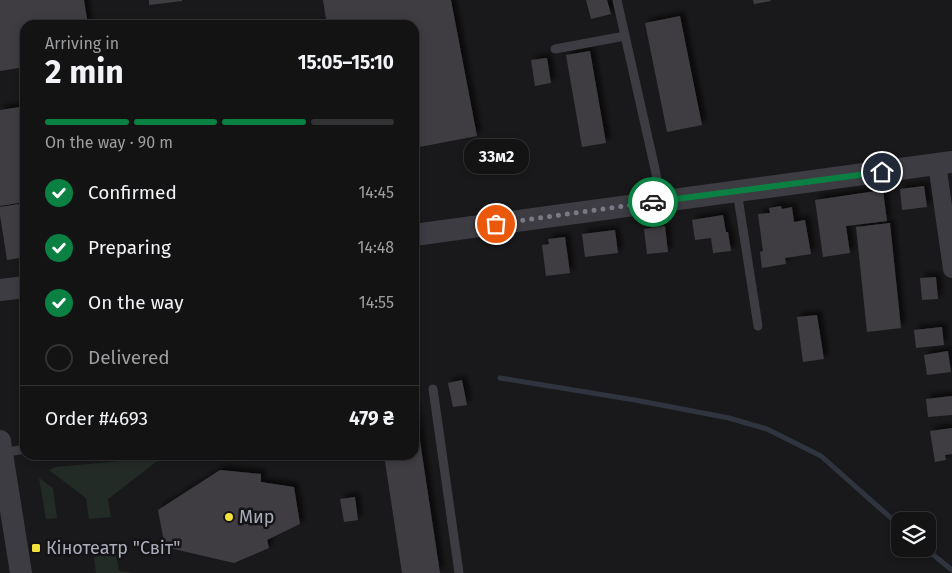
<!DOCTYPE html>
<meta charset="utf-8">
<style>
:root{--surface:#131314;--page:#202022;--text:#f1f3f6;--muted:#9d9ea0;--line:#323234;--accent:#0b8043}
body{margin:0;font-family:"Fira Sans",sans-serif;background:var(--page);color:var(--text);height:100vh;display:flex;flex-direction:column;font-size:19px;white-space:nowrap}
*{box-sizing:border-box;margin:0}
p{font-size:16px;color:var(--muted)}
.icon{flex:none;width:28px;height:28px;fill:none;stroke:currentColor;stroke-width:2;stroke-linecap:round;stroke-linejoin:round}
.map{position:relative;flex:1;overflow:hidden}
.panel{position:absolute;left:20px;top:20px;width:399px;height:440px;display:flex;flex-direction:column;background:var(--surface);border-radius:15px;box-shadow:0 2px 8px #0003,0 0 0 1px var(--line)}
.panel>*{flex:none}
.buttons{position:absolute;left:891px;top:512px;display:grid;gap:10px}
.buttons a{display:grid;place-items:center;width:45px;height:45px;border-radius:10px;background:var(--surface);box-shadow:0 2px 8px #0003,0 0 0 1px var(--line);font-size:25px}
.pin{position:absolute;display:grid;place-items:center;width:42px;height:42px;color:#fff;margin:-21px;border:2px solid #fff;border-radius:50%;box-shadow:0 1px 5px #0007}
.courier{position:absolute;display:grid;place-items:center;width:50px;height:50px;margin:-25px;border:4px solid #0b8043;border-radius:50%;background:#fff;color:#222;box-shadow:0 1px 6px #0007}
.bubble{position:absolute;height:35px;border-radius:15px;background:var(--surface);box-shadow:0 2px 8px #0003,0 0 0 1px var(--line);font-size:16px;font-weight:700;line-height:35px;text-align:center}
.headline em{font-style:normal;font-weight:700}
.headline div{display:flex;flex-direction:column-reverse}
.headline{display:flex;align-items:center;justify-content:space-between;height:85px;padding:0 25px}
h1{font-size:32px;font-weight:700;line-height:38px}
.bar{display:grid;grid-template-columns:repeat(4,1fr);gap:8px 5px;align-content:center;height:60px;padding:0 25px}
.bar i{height:6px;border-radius:4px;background:var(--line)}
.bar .current{background:var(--accent)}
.bar p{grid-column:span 4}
.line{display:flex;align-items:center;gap:12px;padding:0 25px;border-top:1px solid var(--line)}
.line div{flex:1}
ol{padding:0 25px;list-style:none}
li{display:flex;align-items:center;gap:15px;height:55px}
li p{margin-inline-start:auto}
li .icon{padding:5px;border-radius:50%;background:var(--accent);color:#fff;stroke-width:4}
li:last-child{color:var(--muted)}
li i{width:28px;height:28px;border:2px solid var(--line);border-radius:50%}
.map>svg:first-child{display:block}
.green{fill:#232b26}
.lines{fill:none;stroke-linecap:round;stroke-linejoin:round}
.stream{stroke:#2f343f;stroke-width:5}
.building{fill:#3f3e42;filter:url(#shadow)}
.service{stroke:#3c3c42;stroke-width:9}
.minor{stroke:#3c3c42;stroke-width:18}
.tertiary{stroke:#3c3c42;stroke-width:22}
.done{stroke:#787982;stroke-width:5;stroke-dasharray:0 9}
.route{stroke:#0b8043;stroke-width:6}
.poi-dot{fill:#f1e33b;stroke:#141416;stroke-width:2}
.labels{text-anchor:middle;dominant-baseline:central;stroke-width:5;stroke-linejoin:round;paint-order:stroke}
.poi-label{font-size:18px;fill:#abacba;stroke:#141416;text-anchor:start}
</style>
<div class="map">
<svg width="952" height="573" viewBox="0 0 952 573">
<defs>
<filter id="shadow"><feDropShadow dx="4.5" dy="-4.5" stdDeviation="2.5" flood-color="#0009"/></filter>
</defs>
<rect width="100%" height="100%" fill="#19191b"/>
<g class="green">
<polygon points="185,455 156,462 108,499 111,517 89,519 86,498 49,470 56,467"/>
<polygon points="39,478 53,488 57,518 46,519"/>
<polygon points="116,554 119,571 134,573 96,573 94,557"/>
</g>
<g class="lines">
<g class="stream">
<polyline points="500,378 635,400 729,418 767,429 821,456 900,526"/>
<polyline points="926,549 952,570"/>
</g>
</g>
<g class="building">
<polygon points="0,0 84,0 88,25 25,25 25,67 0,71"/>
<polygon points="149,0 182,0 182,1 149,5"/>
<polygon points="323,0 451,0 477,136 414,148 414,25 327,25"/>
<polygon points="586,0 607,0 611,14 591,19"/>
<polygon points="753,0 770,0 771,1 754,4"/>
<polygon points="680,16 702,125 667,132 645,23"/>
<polygon points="590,51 606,143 582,147 566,55"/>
<polygon points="547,58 551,83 535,86 531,60"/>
<polygon points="20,107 25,141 25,202 0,206 0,110"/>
<polygon points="924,186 927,207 902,210 900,189"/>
<polygon points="883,190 887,221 846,226 850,253 823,257 815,200"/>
<polygon points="25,203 25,257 7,260 0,215 0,207"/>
<polygon points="781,206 782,209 792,207 794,222 805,220 811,254 785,258 786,264 762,268 760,252 763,251 758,214 770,213 769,208"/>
<polygon points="723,215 726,232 728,232 731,251 713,253 711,238 695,240 692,220"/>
<polygon points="890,223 901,328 867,332 856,227"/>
<polygon points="665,226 668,252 647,254 644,229"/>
<polygon points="615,230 618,253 585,257 582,234"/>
<polygon points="565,237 570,273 546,276 542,245 549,244 548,239"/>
<polygon points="936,277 938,299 922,300 920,278"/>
<polygon points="817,315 824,359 803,362 797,317"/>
<polygon points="942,327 944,345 916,348 914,330"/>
<polygon points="948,351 951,372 927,375 924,355"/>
<polygon points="462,380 467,405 453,407 448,383"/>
<polygon points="952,396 952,415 928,417 926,399"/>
<polygon points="414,408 415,408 440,573 402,573 384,455 414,455"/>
<polygon points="952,428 952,454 945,455 946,460 935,462 930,431"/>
<polygon points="220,470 261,474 261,482 294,487 300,524 267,540 269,548 234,563 165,547 158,510"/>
<polygon points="355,497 358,520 344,522 340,499"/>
</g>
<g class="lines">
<g class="service">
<polyline points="617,0 655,169 661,201"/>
<polyline points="555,49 625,36"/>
<polyline points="737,191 758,326"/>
<polyline points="433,389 459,573"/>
<polyline points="2,453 25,449"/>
</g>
<polyline class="minor" points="937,164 952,269"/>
<g class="tertiary">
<polyline points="414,235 952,162"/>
<polyline points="0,290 25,287"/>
<polyline points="0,441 21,573"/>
</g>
</g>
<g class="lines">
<polyline class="done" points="496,224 653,202"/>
<polyline class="route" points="653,202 882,172"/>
</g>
<g class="poi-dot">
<circle cx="229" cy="517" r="5"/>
<rect x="31" y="543" width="10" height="10" rx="2.5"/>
</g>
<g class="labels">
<g class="poi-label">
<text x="239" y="517">Мир</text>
<text x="46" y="548">Кінотеатр "Світ"</text>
</g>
</g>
</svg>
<div class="buttons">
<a><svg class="icon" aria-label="layers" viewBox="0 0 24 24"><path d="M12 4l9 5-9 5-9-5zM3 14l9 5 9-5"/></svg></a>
</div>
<div class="pin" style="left:496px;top:224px;background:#ea580c"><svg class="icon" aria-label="bag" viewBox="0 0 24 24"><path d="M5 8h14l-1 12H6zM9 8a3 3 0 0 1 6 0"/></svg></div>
<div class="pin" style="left:882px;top:172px;background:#1f2937"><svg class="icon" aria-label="home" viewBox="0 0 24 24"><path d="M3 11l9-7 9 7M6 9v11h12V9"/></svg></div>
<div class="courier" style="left:653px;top:202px"><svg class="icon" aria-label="car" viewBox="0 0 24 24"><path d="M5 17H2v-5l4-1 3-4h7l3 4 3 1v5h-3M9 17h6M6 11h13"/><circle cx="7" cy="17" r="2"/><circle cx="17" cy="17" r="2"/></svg></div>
<div class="bubble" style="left:464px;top:139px;width:65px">33м2</div>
<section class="panel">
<div class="headline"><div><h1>2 min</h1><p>Arriving in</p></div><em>15:05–15:10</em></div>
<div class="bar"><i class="current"></i><i class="current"></i><i class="current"></i><i></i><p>On the way · 90 m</p></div>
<ol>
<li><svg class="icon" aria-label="check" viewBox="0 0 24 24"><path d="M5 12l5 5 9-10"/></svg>Confirmed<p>14:45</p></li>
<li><svg class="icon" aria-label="check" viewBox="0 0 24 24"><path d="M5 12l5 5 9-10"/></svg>Preparing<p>14:48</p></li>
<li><svg class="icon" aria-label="check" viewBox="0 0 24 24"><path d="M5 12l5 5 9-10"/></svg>On the way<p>14:55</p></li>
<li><i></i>Delivered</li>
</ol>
<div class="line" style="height:65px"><div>Order #4693</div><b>479 ₴</b></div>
</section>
</div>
